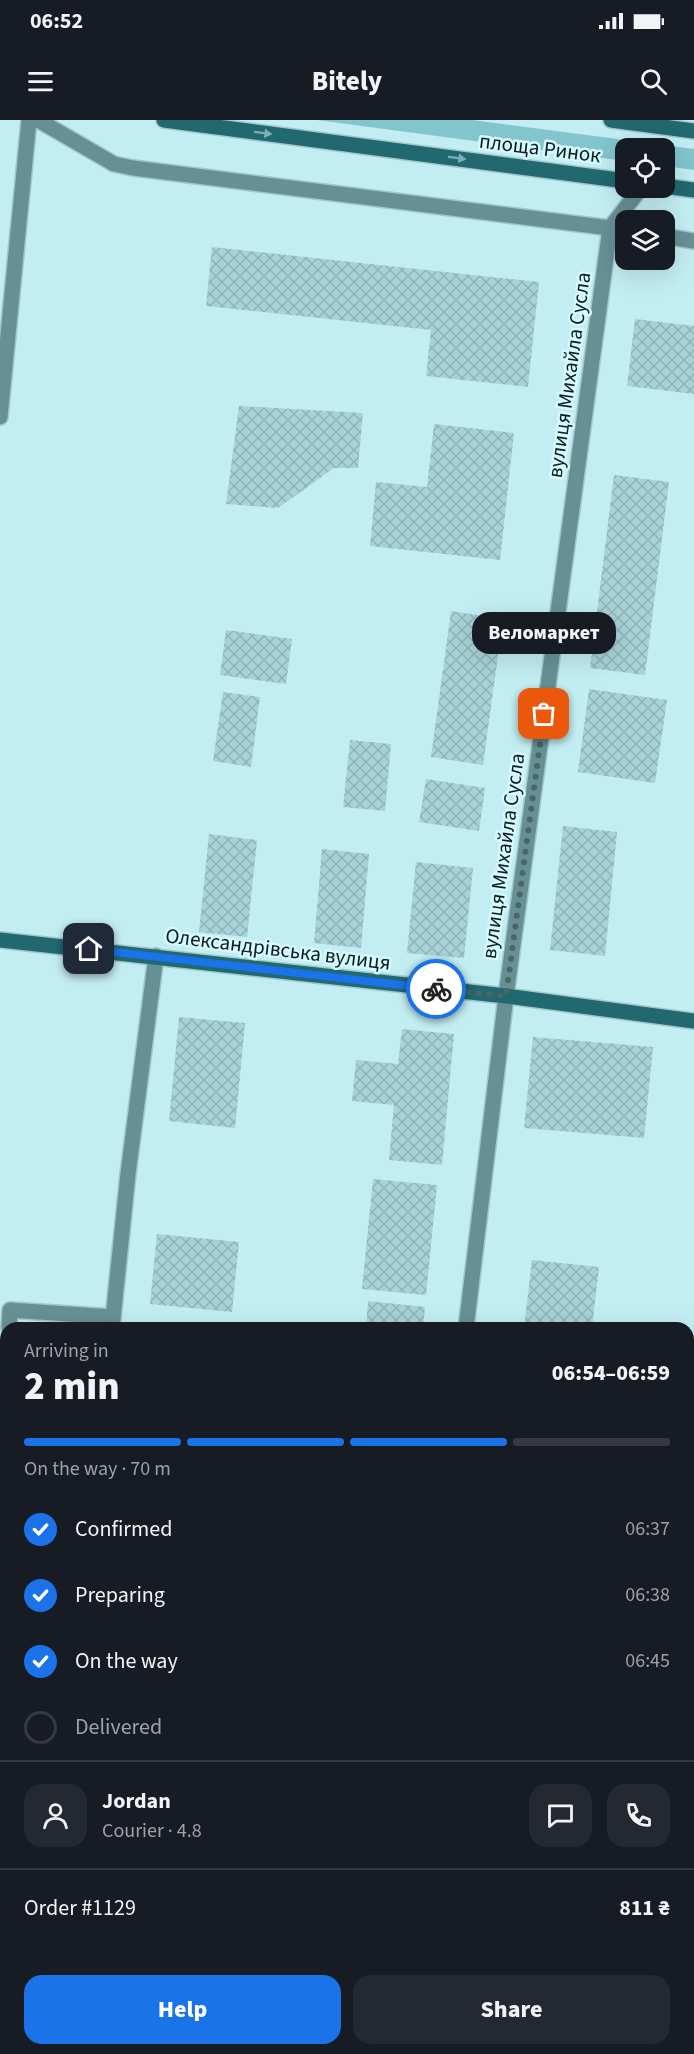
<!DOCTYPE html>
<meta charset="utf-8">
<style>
:root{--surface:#171b24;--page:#242831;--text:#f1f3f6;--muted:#9ea1a6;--line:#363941;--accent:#1a73e8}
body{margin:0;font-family:"Source Sans 3",sans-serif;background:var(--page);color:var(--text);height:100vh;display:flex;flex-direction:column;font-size:22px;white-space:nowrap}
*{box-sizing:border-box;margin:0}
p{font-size:20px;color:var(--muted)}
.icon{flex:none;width:33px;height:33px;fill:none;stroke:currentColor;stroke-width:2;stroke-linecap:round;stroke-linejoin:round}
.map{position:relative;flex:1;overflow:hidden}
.sheet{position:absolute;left:0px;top:1202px;width:694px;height:734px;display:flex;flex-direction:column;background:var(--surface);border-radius:18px 18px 0 0;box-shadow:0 6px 24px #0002}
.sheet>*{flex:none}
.buttons{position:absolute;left:615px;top:18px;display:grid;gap:12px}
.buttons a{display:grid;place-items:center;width:60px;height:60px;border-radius:12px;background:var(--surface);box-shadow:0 6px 24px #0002;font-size:30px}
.pin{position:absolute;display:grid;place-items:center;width:51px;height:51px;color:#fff;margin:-26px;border-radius:12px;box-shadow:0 3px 9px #0006}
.courier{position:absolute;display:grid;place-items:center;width:60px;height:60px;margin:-30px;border:4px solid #1a73e8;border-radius:50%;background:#fff;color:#222;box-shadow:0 2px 8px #0007}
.bubble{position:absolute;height:42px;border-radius:18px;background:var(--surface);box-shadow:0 6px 24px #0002;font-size:20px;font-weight:800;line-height:42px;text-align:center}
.summary em{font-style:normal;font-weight:800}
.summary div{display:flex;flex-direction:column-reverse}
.summary{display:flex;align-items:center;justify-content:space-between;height:102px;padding:0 24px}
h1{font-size:39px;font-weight:800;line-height:45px}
.bar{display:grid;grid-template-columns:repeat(4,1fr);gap:9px 6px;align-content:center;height:72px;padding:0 24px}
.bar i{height:8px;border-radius:4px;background:var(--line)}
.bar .active{background:var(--accent)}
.bar p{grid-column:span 4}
.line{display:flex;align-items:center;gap:15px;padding:0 24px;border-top:2px solid var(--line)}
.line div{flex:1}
.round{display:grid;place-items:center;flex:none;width:63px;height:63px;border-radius:18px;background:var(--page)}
ol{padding:0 24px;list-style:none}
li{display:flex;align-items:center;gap:18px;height:66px}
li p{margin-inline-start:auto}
li .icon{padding:6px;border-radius:50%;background:var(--accent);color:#fff;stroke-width:4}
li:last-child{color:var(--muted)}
li i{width:33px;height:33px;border:3px solid var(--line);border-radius:50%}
.cta{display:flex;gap:12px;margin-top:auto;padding:12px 24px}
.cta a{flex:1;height:69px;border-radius:18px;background:var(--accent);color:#fff;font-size:24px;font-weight:800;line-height:69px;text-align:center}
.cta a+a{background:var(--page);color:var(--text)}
.status{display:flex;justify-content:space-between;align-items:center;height:42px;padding:0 30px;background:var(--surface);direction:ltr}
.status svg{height:16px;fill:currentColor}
header{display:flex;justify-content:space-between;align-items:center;height:78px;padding:0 24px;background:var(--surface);font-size:27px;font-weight:800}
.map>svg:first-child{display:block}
.green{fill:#82c5cd}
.building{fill:url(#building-cross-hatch)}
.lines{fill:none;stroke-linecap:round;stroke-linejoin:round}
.lane-casing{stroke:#a1c7cc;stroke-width:18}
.street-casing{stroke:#a1c7cc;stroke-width:18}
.secondary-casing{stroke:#a1c7cc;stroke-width:18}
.lane{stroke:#679095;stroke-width:15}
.street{stroke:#679095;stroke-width:15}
.secondary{stroke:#21686f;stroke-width:15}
.oneway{fill:#7cb0b6}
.done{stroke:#4b6568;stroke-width:6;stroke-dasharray:0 10.8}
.route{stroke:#1a73e8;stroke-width:8}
.labels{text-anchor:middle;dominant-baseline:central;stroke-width:5;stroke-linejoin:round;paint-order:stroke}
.street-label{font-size:21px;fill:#0b1c1e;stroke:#d6f9fd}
</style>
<div class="status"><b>06:52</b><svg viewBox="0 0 49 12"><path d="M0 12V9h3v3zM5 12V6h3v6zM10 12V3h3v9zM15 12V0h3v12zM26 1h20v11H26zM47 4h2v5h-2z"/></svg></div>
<header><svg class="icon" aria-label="menu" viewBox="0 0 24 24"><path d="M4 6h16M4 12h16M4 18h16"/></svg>Bitely<svg class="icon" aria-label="search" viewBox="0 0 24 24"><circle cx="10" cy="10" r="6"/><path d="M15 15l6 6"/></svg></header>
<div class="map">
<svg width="694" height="1934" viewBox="0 0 694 1934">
<defs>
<pattern id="building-cross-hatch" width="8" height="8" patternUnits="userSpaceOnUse" patternTransform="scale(1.5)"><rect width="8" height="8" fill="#a8d2d7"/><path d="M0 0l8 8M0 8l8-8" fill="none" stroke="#8fb4b8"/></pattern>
</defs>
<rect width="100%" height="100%" fill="#c2edf2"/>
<polygon class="green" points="317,0 472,0 694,29 694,50 665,46 664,28 626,28 625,41"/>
<g class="building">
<polygon points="212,127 539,162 528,267 426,256 431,210 206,186"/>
<polygon points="635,199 694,206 694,274 627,266"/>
<polygon points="239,286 363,293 358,348 334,348 278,388 226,384"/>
<polygon points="434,304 514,313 500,440 370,426 376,362 427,367"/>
<polygon points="614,355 669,362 645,555 590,548"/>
<polygon points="451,491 503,499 483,645 431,637"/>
<polygon points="226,510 292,519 286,564 220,555"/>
<polygon points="589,569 667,580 655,663 578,652"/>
<polygon points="223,572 260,577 251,647 213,641"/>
<polygon points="350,620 391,624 385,691 343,687"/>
<polygon points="426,659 485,668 479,711 419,702"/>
<polygon points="563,706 617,712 605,836 550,830"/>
<polygon points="209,714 257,720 247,817 199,812"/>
<polygon points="322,729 369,734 361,828 314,823"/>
<polygon points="416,742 473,748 464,838 407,833"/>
<polygon points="179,897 245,903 235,1008 169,1001"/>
<polygon points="402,909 454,914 442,1045 389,1040 394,985 352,981 356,940 398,944"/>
<polygon points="533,917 653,927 644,1018 524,1008"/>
<polygon points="373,1059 437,1065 426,1175 362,1169"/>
<polygon points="157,1114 239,1122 232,1192 150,1184"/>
<polygon points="532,1140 599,1147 592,1208 524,1208"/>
<polygon points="368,1181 425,1187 423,1208 366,1208"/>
<polygon points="688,1511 694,1511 694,1559 688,1558"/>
<polygon points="688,1667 694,1668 694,1714 688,1713"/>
<rect x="0" y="1825" width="6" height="56"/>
</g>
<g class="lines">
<g class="lane-casing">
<g id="lane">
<polyline points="38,0 114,44 133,48 626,110"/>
<polyline points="664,116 694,121"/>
<polyline points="9,1208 10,1190 113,1197"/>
<polyline points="112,1208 128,1054 156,836"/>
<polyline points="0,1288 6,1232"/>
</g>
</g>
<g class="street-casing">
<g id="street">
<polyline points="0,297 29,0"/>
<polyline points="466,1208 506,876 610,108 641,68"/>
<polyline points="0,1687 6,1687"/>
<polyline points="688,1766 694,1766"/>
<polyline points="381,1934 382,1929"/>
</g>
</g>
<g class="secondary-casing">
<g id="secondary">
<polyline points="164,0 626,61"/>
<polyline points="611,0 694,11"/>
<polyline points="664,66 694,70"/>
<polyline points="0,820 506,876 694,901"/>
</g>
</g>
<use href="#lane" class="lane"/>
<use href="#street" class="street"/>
<use href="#secondary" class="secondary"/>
</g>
<defs><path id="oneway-solid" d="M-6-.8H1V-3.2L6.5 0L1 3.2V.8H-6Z" transform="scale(1.5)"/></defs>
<g class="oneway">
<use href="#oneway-solid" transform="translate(263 13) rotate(7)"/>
<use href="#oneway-solid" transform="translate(457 38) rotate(7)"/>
</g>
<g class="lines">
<polyline class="done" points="436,869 506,876 544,594"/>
<polyline class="route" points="89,829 436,869"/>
</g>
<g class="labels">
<g class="street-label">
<text transform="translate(540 28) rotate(7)">площа Ринок</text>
<text transform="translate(569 255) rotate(-82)">вулиця Михайла Сусла</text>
<text transform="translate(503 736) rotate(-82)">вулиця Михайла Сусла</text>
<text transform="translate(278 829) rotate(7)">Олександрівська вулиця</text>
</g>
</g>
</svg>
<div class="buttons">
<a><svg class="icon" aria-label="locate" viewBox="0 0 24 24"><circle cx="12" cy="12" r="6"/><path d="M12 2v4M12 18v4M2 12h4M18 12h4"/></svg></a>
<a><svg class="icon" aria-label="layers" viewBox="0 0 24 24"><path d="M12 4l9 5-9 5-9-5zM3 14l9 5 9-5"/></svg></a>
</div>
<div class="pin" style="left:544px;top:594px;background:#ea580c"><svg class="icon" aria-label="bag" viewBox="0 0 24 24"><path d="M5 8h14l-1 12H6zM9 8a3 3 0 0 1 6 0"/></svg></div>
<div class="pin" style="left:89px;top:829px;background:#1f2937"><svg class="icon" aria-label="home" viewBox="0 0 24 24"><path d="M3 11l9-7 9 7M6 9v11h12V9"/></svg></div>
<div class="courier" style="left:436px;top:869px"><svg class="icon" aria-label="bike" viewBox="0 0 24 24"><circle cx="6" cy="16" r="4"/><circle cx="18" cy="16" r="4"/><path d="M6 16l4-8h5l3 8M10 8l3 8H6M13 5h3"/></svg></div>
<div class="bubble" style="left:472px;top:492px;width:144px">Веломаркет</div>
<section class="sheet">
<div class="summary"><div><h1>2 min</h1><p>Arriving in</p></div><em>06:54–06:59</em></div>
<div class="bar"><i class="active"></i><i class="active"></i><i class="active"></i><i></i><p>On the way · 70 m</p></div>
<ol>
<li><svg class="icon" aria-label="check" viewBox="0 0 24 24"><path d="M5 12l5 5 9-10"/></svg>Confirmed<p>06:37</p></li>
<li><svg class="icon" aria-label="check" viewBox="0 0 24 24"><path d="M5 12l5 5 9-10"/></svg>Preparing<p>06:38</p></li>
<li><svg class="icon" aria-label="check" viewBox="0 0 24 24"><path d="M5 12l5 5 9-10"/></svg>On the way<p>06:45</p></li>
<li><i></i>Delivered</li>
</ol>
<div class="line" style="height:108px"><a class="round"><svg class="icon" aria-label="person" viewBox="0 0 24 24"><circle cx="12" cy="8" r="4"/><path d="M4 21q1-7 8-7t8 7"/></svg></a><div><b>Jordan</b><p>Courier · 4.8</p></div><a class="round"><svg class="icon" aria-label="chat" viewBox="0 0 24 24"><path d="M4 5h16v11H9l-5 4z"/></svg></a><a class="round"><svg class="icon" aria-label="phone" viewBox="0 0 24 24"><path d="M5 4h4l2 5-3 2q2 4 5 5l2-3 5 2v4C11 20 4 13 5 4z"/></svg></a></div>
<div class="line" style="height:78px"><div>Order #1129</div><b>811 ₴</b></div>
<div class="cta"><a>Help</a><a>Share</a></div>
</section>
</div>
